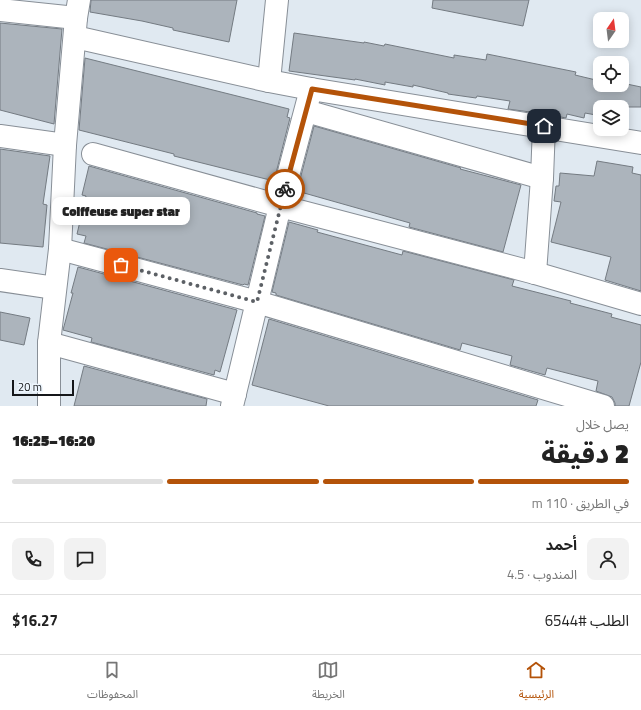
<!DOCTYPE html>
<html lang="ar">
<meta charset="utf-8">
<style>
:root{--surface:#fff;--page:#f2f2f2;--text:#222;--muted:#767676;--line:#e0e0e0;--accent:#b45309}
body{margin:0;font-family:"Titillium Web","Noto Sans Arabic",sans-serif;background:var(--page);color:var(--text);direction:rtl;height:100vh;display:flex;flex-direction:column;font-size:15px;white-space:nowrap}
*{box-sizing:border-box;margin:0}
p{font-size:13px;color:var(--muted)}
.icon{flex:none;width:22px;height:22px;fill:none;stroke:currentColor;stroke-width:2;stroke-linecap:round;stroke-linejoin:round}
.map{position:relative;height:406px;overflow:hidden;direction:ltr}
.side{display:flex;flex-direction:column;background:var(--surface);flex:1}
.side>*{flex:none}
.needle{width:26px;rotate:14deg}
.buttons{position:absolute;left:593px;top:12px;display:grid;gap:8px}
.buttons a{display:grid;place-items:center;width:36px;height:36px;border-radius:8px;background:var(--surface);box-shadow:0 2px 10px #0003;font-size:20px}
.scale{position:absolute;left:12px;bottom:10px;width:62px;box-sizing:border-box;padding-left:4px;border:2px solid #15171a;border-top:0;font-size:11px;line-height:14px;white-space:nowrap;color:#15171a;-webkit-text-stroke:3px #eef6fe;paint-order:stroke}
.pin{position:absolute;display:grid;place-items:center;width:34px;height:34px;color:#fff;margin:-17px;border-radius:8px;box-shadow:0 2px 6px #0006}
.courier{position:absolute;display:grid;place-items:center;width:40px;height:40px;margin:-20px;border:3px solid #b45309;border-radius:50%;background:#fff;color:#222;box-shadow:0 1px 5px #0007}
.bubble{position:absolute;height:28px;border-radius:8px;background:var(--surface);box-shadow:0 2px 10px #0003;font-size:13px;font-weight:800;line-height:28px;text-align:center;direction:rtl}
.summary em{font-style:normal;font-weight:800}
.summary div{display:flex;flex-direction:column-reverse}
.summary{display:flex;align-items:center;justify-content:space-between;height:68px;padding:0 12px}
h1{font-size:26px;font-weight:800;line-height:30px}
.bar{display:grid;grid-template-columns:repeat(4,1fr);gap:6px 4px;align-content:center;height:48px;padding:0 12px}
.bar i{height:5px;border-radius:3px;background:var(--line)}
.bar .selected{background:var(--accent)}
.bar p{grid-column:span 4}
.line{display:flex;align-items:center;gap:10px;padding:0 12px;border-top:1px solid var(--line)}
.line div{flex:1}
.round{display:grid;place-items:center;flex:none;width:42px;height:42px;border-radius:8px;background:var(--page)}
.tabs{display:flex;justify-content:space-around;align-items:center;height:56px;border-top:1px solid var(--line);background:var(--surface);font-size:11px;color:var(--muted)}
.tabs a{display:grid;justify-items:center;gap:2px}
.tabs .selected{color:var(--accent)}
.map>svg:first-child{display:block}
.building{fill:#acb4bc;stroke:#747b82}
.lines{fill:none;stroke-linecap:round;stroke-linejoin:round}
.minor-casing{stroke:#888f97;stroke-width:24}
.minor{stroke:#fff;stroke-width:22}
.done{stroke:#5c6065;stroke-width:4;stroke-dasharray:0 7.2}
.route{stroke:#b45309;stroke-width:5}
</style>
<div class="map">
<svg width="641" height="406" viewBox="0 0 641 406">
<rect width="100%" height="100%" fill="#e0e9f1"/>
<g class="building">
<polygon points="91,0 237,0 229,42 173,30 173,28 142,21 90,12"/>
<polygon points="433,0 529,0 523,26 432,8"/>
<polygon points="0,23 62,29 54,124 0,110"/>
<polygon points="294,33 364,43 364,42 384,46 385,44 454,58 454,55 486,60 487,54 576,72 575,75 600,81 600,85 622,85 622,83 641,87 641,107 598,107 596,115 585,113 584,118 567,114 566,118 545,114 508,109 510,101 477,96 476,98 448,94 448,93 413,85 413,87 385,82 385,85 355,79 355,80 289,71"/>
<polygon points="85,58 289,109 287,117 290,118 274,181 174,156 174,154 79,130"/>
<polygon points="314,126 461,168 460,169 521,185 503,252 409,227 410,223 297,191"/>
<polygon points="0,149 50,156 43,204 47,205 43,247 0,243"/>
<polygon points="597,161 633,167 632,173 641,175 641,291 605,280 611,257 551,242 561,202 554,201 556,186 559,186 560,173 594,176"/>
<polygon points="89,166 257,213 257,214 265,216 248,285 244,284 243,285 84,243 86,236 77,234 86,196 82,195"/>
<polygon points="289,222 318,230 317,232 402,255 403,251 514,280 512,286 571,301 570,303 612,314 611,317 641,325 641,362 629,406 615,406 615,403 612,397 596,391 598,381 547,368 545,375 510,365 512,356 462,343 460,350 276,295 276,293 272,292"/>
<polygon points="78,267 237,310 220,372 215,370 214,375 91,342 92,338 63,330 73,293 71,293"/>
<polygon points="0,312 30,318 24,345 0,340"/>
<polygon points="269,319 538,400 536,406 329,406 252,385"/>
<polygon points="84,366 207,399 206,406 74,406"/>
</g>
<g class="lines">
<g class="minor-casing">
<g id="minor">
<polyline points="0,10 76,18"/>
<polyline points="75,37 269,81 311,89 641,143"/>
<polyline points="269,81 277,0"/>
<polyline points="306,111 542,178"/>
<polyline points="0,136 65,145"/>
<polyline points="93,154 280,206 535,273 641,304"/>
<polyline points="60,249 257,302 603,406"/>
<polyline points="535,273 542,178 544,126"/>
<polyline points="0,280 55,288"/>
<polyline points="49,343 235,394"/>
<polyline points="49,406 49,343 60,249 65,145 76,18 79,0"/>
<polyline points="232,406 280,206 311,89"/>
</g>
</g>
<use href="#minor" class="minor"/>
</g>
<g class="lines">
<polyline class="done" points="121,265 257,302 285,189"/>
<polyline class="route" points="285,189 312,89 544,126"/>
</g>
</svg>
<div class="buttons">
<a><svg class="needle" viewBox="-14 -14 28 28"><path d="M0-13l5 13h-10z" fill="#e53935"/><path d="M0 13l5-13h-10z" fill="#767676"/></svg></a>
<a><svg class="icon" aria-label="locate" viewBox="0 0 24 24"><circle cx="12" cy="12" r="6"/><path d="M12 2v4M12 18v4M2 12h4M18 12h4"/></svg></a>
<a><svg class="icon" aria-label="layers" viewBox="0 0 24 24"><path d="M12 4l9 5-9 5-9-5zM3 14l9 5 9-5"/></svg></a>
</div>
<div class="scale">20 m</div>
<div class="pin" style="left:121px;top:265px;background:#ea580c"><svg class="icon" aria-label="bag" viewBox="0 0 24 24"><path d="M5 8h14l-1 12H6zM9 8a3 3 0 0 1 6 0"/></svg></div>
<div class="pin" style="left:544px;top:126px;background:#1f2937"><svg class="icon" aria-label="home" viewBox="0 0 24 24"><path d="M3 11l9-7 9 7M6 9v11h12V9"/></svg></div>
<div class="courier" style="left:285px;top:189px"><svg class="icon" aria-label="bike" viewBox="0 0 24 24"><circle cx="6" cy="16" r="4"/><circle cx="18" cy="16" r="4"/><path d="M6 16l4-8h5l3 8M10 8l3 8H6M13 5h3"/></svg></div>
<div class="bubble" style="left:52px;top:197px;width:138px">Coiffeuse super star</div>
</div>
<section class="side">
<div class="summary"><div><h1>2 دقيقة</h1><p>يصل خلال</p></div><em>16:20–16:25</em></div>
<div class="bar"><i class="selected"></i><i class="selected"></i><i class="selected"></i><i></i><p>في الطريق · 110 m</p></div>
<div class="line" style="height:72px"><a class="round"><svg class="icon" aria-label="person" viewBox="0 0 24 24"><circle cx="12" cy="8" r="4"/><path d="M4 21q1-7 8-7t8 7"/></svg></a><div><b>أحمد</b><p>المندوب · 4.5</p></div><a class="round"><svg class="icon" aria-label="chat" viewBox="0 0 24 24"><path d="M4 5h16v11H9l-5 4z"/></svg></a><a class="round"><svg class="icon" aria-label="phone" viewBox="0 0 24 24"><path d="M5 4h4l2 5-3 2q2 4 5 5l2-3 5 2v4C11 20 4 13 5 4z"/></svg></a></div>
<div class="line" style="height:52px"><div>الطلب #6544</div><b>$16.27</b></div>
</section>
<nav class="tabs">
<a class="selected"><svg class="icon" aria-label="home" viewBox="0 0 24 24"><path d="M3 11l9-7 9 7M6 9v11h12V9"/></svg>الرئيسية</a>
<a><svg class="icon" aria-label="map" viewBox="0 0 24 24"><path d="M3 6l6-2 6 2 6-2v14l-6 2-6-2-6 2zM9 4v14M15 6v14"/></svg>الخريطة</a>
<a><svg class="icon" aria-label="saved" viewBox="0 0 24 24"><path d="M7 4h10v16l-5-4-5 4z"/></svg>المحفوظات</a>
</nav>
